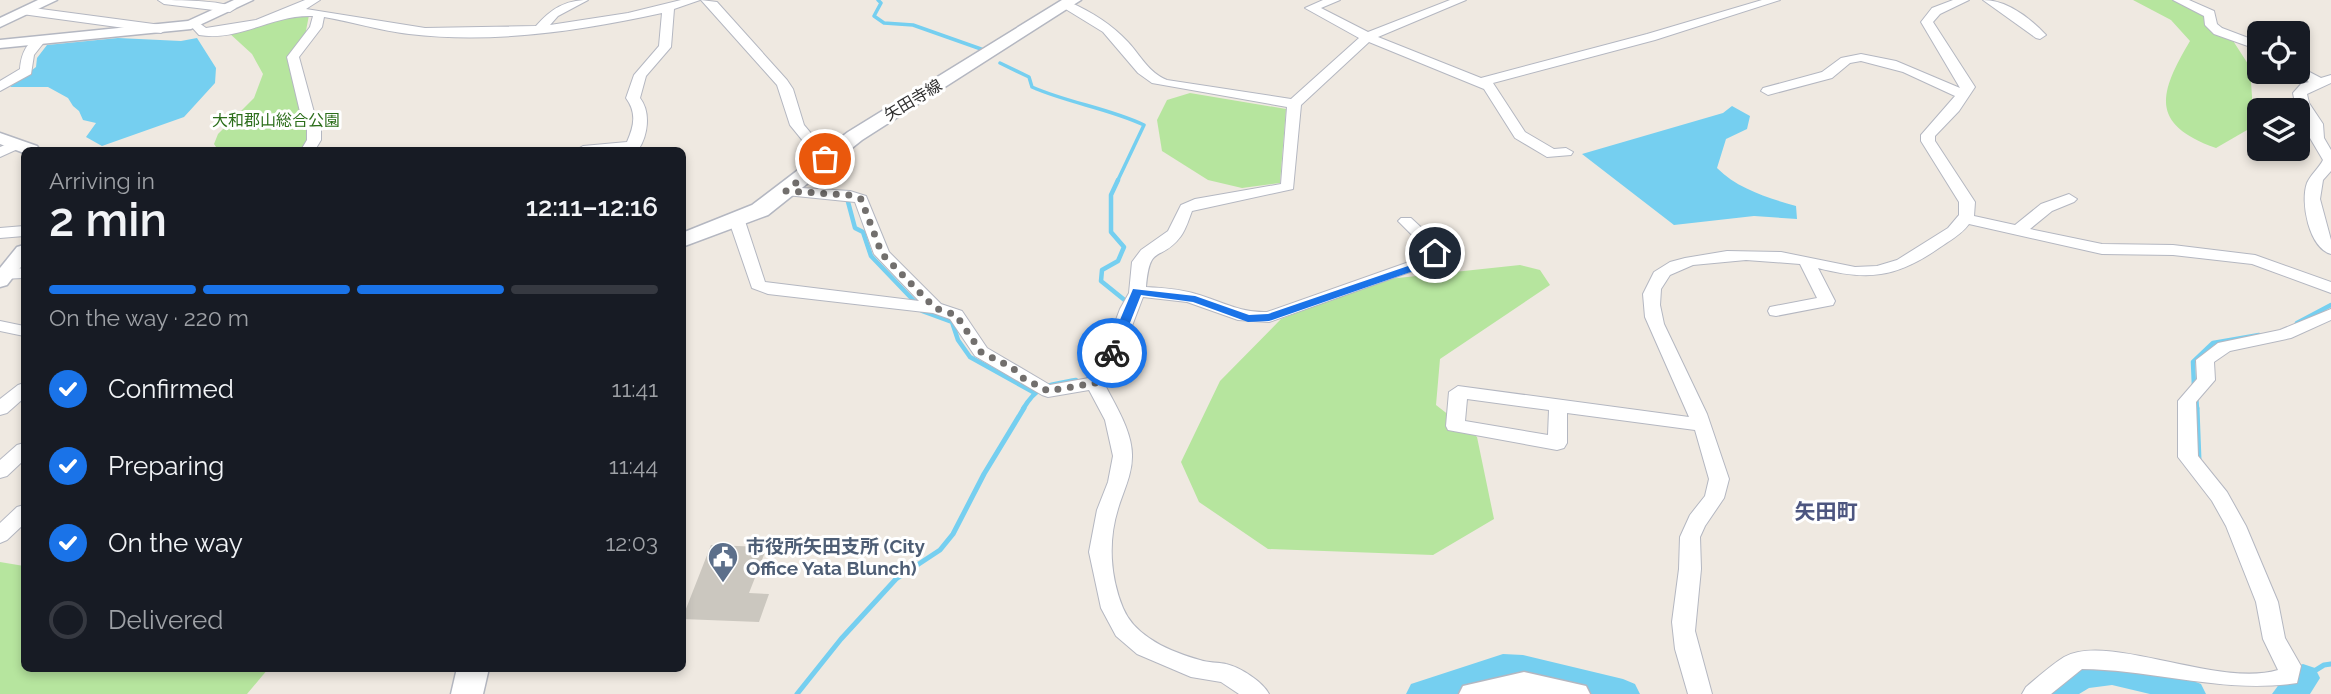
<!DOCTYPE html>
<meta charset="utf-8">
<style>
:root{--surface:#171b24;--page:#20242c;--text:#f1f3f6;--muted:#9ea1a6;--line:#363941;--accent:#1a73e8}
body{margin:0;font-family:Raleway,"Noto Sans JP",sans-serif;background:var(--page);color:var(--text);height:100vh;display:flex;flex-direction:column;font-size:26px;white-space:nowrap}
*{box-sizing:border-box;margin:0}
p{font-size:23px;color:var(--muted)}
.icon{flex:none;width:38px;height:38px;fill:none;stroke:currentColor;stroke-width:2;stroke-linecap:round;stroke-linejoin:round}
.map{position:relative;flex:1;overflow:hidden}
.panel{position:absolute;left:21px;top:147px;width:665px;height:525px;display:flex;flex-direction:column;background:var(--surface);border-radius:10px;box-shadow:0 4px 10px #0003}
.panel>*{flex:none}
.buttons{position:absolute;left:2247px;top:21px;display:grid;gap:14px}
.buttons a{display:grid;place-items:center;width:63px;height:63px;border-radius:10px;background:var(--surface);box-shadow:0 4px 10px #0003;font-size:35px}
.pin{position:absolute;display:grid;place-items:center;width:60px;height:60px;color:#fff;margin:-30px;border:4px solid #fff;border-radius:50%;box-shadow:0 2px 7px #0007}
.courier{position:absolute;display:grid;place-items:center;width:70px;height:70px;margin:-35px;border:5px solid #1a73e8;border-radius:50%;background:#fff;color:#222;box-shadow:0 2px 9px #0007}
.overview em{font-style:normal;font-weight:600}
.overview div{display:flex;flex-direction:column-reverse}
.overview{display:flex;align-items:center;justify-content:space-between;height:119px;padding:0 28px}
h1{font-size:46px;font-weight:600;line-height:52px}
.bar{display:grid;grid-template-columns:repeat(4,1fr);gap:10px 7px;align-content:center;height:84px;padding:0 28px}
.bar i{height:9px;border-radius:5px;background:var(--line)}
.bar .on{background:var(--accent)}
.bar p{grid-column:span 4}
ol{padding:0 28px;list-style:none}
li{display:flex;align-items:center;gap:21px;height:77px}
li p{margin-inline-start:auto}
li .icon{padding:7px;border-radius:50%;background:var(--accent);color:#fff;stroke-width:4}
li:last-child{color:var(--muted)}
li i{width:38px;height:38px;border:4px solid var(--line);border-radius:50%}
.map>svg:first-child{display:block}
.green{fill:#b6e59e}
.water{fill:#75cff0}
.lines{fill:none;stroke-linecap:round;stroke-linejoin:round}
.stream-far2{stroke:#75cff0;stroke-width:3.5}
.stream-far1{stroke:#75cff0;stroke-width:4.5}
.stream{stroke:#75cff0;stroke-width:5}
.river{fill:#75cff0;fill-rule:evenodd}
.building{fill:#cbc7bf}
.minor-casing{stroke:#b4b7c1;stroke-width:2}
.tertiary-casing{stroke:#b4b7c1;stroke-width:3}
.secondary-casing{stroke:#b4b7c1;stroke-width:3}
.minor{fill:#fff;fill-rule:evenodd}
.tertiary{fill:#fff;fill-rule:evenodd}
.secondary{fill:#fff;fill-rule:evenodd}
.route{fill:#1a73e8}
.done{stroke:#726f6d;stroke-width:7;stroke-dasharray:0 12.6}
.labels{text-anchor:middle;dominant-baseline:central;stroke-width:6;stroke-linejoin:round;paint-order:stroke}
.far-street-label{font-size:16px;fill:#2e2e2e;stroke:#fff}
.far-park-label{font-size:16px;fill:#2c6e1b;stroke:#fff}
.service-label{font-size:19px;font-weight:bold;fill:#4e5e75;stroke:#fff;text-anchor:start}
.neighbourhood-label{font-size:21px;font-weight:bold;fill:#4d5680;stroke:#fff}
</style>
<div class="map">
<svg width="2331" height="694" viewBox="0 0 2331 694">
<rect width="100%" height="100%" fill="#efe9e1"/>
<g class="green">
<path d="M2133 0H2183L2226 30 2250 67 2254 126 2216 148C2148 124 2160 92 2190 41L2171 20Z"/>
<polygon points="299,14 309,15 305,36 290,61 311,140 305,150 218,150 214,144 218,134 254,98 263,74 252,54 228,32"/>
<polygon points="1190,93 1286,109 1280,183 1242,188 1208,180 1162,151 1157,120 1167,100"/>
<polygon points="1520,265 1540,270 1550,285 1440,359 1436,405 1477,437 1494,519 1433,555 1268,549 1199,502 1181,462 1220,381 1281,319 1379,280"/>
<polygon points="0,562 24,566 24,668 268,669 247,694 0,694"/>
</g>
<g class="water">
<polygon points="118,38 181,41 197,38 216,68 215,83 184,117 102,146 86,137 96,123 83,120 79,111 73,106 68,98 48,87 10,87 36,67 37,58 47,45"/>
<path d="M1732 106 1750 116 1747 129 1726 139 1717 168C1738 189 1768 198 1796 206L1797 219 1754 216 1674 225 1582 154 1723 113Z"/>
</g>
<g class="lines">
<g class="stream-far2">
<polyline points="878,0 881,3 874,16 884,23 913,25 981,49"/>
<path d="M1000 63 1029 77 1032 87C1068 103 1108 108 1144 125L1117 182"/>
</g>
<g class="stream-far1">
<polyline points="1118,180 1111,195 1111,232 1124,247 1118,261 1102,270 1101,281 1127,302 1126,304"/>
<polyline points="847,198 855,228 863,232 871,256 917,304"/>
<polyline points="922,311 952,322 958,340 970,357 1033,392"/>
<polyline points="2297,323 2331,305"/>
<polyline points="1088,379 1109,341"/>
<polyline points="2194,387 2193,362 2213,343 2259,335"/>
<polyline points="2196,395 2197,409"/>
<path d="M1023 409C1038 384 1048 385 1076 380"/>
</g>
<g class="stream">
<polyline points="2197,408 2199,460"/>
<polyline points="2299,667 2303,678 2324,665 2331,664"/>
<polyline points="797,694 841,639 896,579 940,550 953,534 984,474 1024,408"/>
</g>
<g class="river">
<polygon points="1503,654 1523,655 1623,679 1635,684 1640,694 1566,694 1523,683 1503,682 1467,694 1406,694 1411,684"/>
<path d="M2099 657C2135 657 2168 671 2201 684L2206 694H2150L2112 685 2089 688 2079 694H2036C2047 671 2075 662 2099 657Z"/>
<polygon points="2303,664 2315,668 2320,678 2310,694 2272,694 2291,668"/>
</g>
</g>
<polygon class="building" points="711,545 767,547 749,593 769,594 759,622 682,619"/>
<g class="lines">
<g class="minor-casing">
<g id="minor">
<path d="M158 0C177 0 221 0 236 8L230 12 164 4Z"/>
<path d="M305 0H320L306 9 425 28 536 26C551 9 565 0 588 0L558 16 550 25 628 13 681 0H700L674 9 671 47 646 76 640 98C651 112 648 136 638 150H576L583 146 627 142C634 126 637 113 626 98L634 75 659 46 662 13C580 31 493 44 409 34 381 31 353 22 324 17L322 27 299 57 315 116 321 126V140L315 150H301L307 140V126L301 116 287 57 310 27 313 16C274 14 238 42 199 35L189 24 195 20 206 28 256 20Z"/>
<polygon points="701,0 717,2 787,80 793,89 804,125 830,156 832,159 830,162 820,162 790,125 777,85"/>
<path d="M1323 0H1340L1321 8 1368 32 1450 0H1466L1378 37 1481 78 1647 34 1762 0H1780L1655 40 1493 83 1525 132 1554 149 1566 148 1573 152 1571 155 1547 157 1515 138 1484 89 1369 42 1301 105 1293 189 1192 211C1189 219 1186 229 1181 236 1160 264 1150 241 1146 287 1163 288 1180 289 1196 294 1221 301 1240 313 1267 312L1426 256V249L1398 221 1401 218H1411L1439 244 1443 253 1438 262 1269 322 1238 320 1187 302 1143 297 1119 360 1104 383C1115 405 1133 432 1132 457 1132 475 1123 492 1118 509 1108 541 1110 576 1123 608 1135 637 1171 652 1200 660 1208 663 1218 662 1226 664 1240 667 1263 682 1269 694H1239L1221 682 1191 677 1137 654 1116 636 1101 608 1089 552 1097 510 1108 482 1113 456 1105 420 1089 390 1048 397 1042 395 975 356 950 319 933 313 768 294 752 288 729 221 737 216 745 221 765 282 919 301 874 254 855 202 786 195 779 191 786 187 850 191 866 196 889 252 941 304 962 311 987 348 1050 385 1089 378 1101 360 1120 309 1129 293 1132 262 1141 250 1168 231 1181 205 1195 199 1281 184 1287 107 1152 83 1138 73 1103 32 1059 5 1069 2C1092 12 1111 24 1128 42 1141 56 1148 72 1167 80L1291 99 1359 38 1305 8Z"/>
<path d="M1953 0H1969L1940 14 1933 22 1975 87 1959 111 1935 136V141L1975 202 1974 216 2015 225 2041 204 2069 194 2077 199 2074 202 2052 211 2030 229 2102 244 2173 245 2255 255 2331 282V293L2252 264 2173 255 2102 254 1969 224C1961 235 1949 241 1939 248 1896 278 1867 281 1818 268L1835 301 1833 305 1776 316 1770 315 1768 311 1770 307 1817 298 1800 264 1746 260 1693 265 1670 275 1661 289 1660 305 1664 324 1707 414 1729 479 1724 498 1705 526 1700 537 1701 569 1695 631 1712 694H1688L1675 649 1672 622 1679 569 1680 537 1690 515 1705 496 1709 479 1695 430 1567 413V443L1564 448 1557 450 1448 430 1446 426 1449 392 1458 386 1689 417 1645 317 1643 294 1654 272 1670 262 1685 258 1727 251 1781 252 1855 267 1877 266 1897 260 1948 228 1959 215V202L1921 141V135L1955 96 1903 72 1861 61 1850 63 1832 78 1768 95 1761 91 1763 88 1822 72 1841 58 1861 54 1896 61 1960 88 1921 22 1932 8ZM1467 399 1549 410 1548 435 1465 421Z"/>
<path d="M1983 0C2007 0 2030 18 2046 35L2040 39 2036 38Z"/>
<polygon points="2173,0 2189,0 2214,11 2217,24 2222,28 2259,42 2259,50 2214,34 2205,25 2204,16"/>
<polygon points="26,7 161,25 167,29 161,33 22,14 22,8"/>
<path d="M39 37 45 41 34 55 31 74 0 91V81L20 69C21 56 25 43 39 37Z"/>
<path d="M2298 66 2321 78 2331 75V83L2307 94 2309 103 2323 124 2324 138 2331 150V171L2323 180 2320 199 2331 240V254C2309 248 2300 202 2307 183 2311 174 2319 168 2323 160L2310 138 2309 124 2295 103 2293 93 2301 84 2309 82 2293 73 2298 72Z"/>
<polygon points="17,140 24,144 22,147 0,157 0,147"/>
<polygon points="24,226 24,236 0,238 0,228"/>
<polygon points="24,268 24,278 0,279 0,271"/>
<path d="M2331 309V320L2291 338 2230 351 2214 362 2215 380 2196 402 2198 456 2227 492 2246 526 2278 602 2285 638 2301 666 2297 683C2223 694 2157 670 2082 669L2051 694H2022L2026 687C2038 677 2051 665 2064 657 2108 632 2217 688 2278 670L2263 639 2256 602 2226 526 2212 501 2178 457V401L2197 379 2196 360 2218 343 2280 330Z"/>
<polygon points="0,321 24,326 24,336 0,331"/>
<polygon points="24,383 24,398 7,413 0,415 0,399 18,385"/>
<polygon points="24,443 24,460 7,476 0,478 0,460 17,445"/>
<polygon points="24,505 24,524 7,540 0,543 0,523 17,507"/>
</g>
</g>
<g class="tertiary-casing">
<g id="tertiary">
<polygon points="38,0 57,0 0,27 0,18"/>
<polygon points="234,0 253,0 191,29 0,48 0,40 188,21"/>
<polygon points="0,133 37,146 40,150 24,150 24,153 0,144"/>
<polygon points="24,245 24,263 7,285 0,287 0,268 17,247"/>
<polygon points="1524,672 1586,686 1590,694 1459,694 1463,686"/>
</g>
</g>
<g class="secondary-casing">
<g id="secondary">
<polygon points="1062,0 1081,0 862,140 768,215 682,247 682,233 752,205 848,132"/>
<polygon points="457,668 489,668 483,694 451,694"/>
</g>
</g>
<use href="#minor" class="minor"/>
<use href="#tertiary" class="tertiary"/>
<use href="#secondary" class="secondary"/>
</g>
<polygon class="route" points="1435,250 1440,253 1436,261 1422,268 1269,321 1248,322 1193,302 1141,295 1118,353 1112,357 1106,353 1133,289 1195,296 1249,315 1268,314 1414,264"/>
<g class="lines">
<polyline class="done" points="825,159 786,191 849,195 861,199 882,254 935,308 956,315 981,352 1013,368 1021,377 1048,391 1095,383 1112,353"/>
</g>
<defs>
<g id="civic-pin" transform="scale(1.575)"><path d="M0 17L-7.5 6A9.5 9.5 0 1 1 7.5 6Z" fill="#5c6f8a" stroke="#fff"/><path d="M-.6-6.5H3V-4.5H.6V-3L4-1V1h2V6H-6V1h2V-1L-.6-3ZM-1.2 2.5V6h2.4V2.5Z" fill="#fff"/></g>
</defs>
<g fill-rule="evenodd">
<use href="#civic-pin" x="723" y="557"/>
</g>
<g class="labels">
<g class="far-street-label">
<text transform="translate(913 100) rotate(-31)">矢田寺線</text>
</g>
<g class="far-park-label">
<text x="276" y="120">大和郡山総合公園</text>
</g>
<g class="service-label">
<text x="746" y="546">市役所矢田支所 (City<tspan x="746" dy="22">Office Yata Blunch)</tspan></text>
</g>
<g class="neighbourhood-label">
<text x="1826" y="511">矢田町</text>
</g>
</g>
</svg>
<div class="buttons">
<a><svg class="icon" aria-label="locate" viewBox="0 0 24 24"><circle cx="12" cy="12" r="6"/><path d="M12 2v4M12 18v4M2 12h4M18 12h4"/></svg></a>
<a><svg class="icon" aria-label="layers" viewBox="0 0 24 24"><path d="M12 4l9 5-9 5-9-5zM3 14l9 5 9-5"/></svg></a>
</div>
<div class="pin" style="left:825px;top:159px;background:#ea580c"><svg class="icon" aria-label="bag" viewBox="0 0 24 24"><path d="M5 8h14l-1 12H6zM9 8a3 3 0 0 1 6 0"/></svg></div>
<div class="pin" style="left:1435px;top:253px;background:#1f2937"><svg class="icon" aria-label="home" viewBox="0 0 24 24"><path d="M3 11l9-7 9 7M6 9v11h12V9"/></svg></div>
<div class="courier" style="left:1112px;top:353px"><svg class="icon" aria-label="bike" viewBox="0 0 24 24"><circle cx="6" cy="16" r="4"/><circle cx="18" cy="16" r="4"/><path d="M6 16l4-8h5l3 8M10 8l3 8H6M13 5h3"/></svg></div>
<section class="panel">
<div class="overview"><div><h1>2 min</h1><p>Arriving in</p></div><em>12:11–12:16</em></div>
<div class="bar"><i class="on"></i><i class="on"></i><i class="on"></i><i></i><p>On the way · 220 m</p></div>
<ol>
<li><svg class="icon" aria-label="check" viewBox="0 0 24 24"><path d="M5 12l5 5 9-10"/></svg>Confirmed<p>11:41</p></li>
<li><svg class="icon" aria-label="check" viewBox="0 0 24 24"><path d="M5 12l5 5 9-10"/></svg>Preparing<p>11:44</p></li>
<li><svg class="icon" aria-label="check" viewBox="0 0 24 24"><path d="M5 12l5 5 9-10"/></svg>On the way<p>12:03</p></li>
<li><i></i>Delivered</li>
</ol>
</section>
</div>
